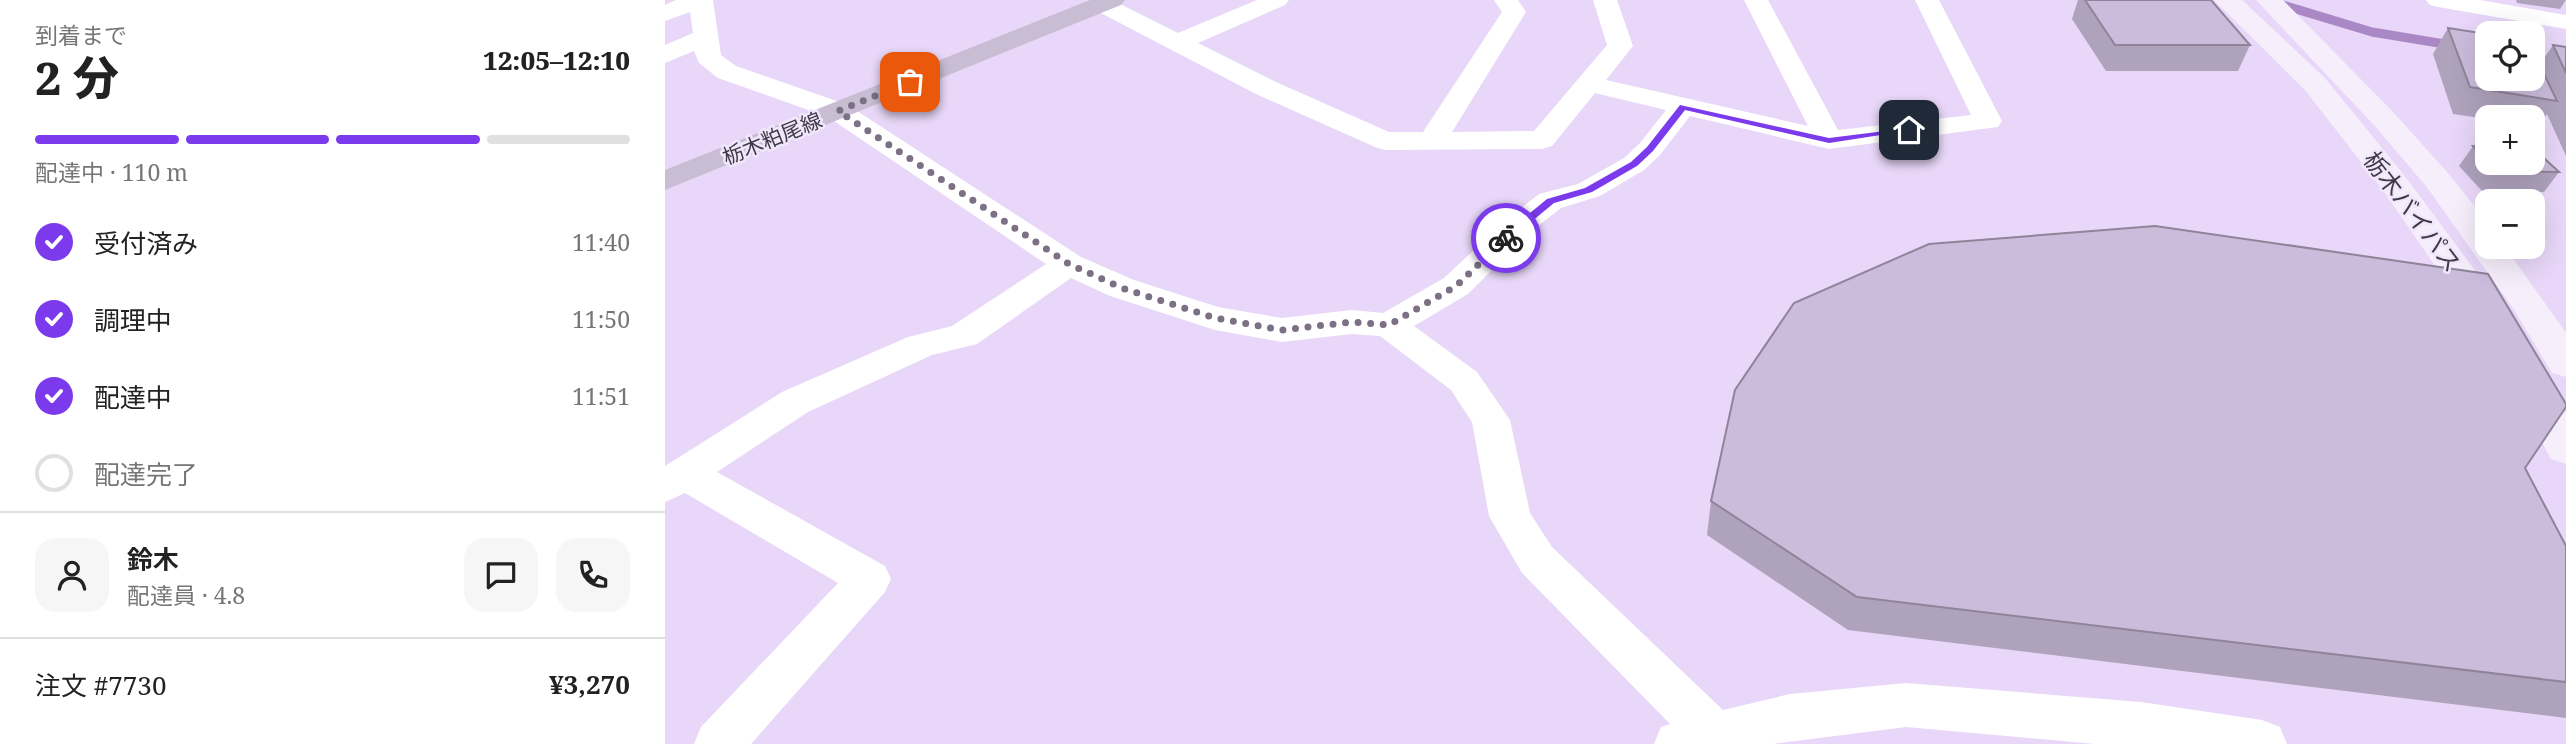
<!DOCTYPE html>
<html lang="ja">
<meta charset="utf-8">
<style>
:root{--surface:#fff;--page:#f6f6f6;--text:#222;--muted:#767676;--line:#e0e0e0;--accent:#7c3aed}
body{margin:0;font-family:"Noto Serif","Noto Sans JP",serif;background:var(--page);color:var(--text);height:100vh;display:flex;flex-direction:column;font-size:26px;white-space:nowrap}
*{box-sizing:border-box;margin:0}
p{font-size:23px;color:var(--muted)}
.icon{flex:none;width:38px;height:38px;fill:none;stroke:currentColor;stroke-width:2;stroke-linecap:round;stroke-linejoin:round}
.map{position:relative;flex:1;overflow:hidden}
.side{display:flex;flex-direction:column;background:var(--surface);width:665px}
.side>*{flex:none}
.tools{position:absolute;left:1810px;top:21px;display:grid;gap:14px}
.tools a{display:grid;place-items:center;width:70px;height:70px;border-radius:14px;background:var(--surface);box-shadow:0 7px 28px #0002;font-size:35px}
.pin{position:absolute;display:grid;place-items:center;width:60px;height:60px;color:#fff;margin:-30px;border-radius:14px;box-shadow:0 4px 10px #0006}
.courier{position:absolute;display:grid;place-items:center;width:70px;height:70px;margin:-35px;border:5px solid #7c3aed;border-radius:50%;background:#fff;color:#222;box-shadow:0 2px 9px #0007}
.summary em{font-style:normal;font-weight:800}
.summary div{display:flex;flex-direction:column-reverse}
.summary{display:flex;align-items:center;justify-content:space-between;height:119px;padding:0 35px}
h1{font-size:46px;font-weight:800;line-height:52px}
.bar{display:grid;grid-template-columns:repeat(4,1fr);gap:10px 7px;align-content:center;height:84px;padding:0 35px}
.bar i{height:9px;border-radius:5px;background:var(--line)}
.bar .active{background:var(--accent)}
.bar p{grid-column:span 4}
.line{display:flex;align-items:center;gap:18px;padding:0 35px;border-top:2px solid var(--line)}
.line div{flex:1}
.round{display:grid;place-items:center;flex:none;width:74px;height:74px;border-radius:21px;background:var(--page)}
ol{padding:0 35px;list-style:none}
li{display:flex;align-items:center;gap:21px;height:77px}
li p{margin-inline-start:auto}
li .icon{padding:7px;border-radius:50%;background:var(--accent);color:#fff;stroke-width:4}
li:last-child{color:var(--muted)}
li i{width:38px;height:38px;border:4px solid var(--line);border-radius:50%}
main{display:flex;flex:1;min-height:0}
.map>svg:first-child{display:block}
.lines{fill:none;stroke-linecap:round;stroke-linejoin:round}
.stream{stroke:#aa88c6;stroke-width:9}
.street{fill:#fff;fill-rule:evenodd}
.secondary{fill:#f6effb;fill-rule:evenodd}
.primary{fill:#c8bdd3;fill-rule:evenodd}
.wall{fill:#afa2bd}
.building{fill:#ccbcdc;stroke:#8f849a;stroke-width:2}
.route{fill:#7c3aed}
.done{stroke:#7b7084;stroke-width:7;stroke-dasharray:0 12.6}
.labels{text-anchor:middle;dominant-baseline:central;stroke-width:5;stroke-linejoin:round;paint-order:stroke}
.far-street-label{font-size:21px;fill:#403946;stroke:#f1e7fb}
.street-label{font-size:24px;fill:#403946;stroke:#f1e7fb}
</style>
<main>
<section class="side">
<div class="summary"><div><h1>2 分</h1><p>到着まで</p></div><em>12:05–12:10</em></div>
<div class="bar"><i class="active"></i><i class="active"></i><i class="active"></i><i></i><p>配達中 · 110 m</p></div>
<ol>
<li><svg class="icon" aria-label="check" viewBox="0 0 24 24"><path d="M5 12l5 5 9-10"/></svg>受付済み<p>11:40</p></li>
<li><svg class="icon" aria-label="check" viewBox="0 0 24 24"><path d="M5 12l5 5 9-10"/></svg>調理中<p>11:50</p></li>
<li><svg class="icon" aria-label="check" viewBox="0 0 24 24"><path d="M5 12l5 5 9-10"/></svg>配達中<p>11:51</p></li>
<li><i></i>配達完了</li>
</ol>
<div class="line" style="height:126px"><a class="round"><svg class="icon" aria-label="person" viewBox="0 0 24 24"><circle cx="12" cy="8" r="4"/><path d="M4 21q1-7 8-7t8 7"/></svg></a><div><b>鈴木</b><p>配達員 · 4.8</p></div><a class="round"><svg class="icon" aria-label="chat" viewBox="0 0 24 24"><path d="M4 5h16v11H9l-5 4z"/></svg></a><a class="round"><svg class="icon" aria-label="phone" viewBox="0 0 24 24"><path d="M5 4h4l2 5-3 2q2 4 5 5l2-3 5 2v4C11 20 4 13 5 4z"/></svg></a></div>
<div class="line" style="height:91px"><div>注文 #7730</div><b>¥3,270</b></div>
</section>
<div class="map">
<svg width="1901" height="744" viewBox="0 0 1901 744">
<rect width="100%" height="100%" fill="#e8d7f8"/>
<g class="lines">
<g class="stream">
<polyline points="1601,0 1707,32 1822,51"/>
<polyline points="1867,59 1901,65"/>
</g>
<g class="street">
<polygon points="11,0 48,0 56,55 71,66 183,105 416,257 469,280 553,307 617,318 687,310 718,313 779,278 842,219 874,194 913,184 959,158 975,143 1001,110 930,93 887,146 877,149 720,150 710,147 591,94 428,9 424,4 427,0 447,0 513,33 592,0 624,0 620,5 533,43 611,82 724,132 758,132 837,12 829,0 853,0 861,12 787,132 869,131 942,45 928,0 952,0 968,46 941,80 1143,126 1079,0 1103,0 1173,130 1306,115 1250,0 1274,0 1337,121 1333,127 1164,149 1025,116 995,155 979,170 935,196 896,208 864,233 803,294 749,326 812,372 845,420 865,513 887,547 1058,710 1125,694 1241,683 1476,702 1597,720 1615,727 1622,744 1430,744 1241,727 1108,744 989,744 996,727 1005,724 857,573 824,516 807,422 786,390 715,336 687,334 617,342 550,330 445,296 406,278 312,344 267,355 143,412 52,472 220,566 226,579 220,592 86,744 29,744 36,727 173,583 20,493 0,502 0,466 117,392 243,337 287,326 381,264 163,117 53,78 34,63 29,51 0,63 0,45 28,33 25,12 0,21 0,5"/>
<polygon points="1761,0 1815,0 1901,15 1901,29 1773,7 1765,5"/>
</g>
<g class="secondary">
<polygon points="1549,0 1577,0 1660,78 1739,175 1835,304 1840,313 1835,322 1822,325 1809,322 1717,189 1640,90"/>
<polygon points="1591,0 1618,0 1728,112 1783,173 1822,222 1822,247 1840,247 1901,333 1901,377 1887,373 1850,311 1761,186 1708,124"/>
<polygon points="1862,366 1876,370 1901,413 1901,464 1886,459 1843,380 1848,370"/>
</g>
<polygon class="primary" points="425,0 460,0 456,5 0,190 0,170"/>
</g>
<g class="wall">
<polygon points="1413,0 1546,0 1585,45 1573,71 1441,71 1407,19"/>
<polygon points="1851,0 1901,0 1895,9 1852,3"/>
<polygon points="1783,28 1875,64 1888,45 1901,47 1901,156 1882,114 1872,128 1867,127 1867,117 1822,117 1822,119 1788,114 1768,54"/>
<polygon points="1808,146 1822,146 1822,163 1867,163 1894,172 1879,192 1817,191 1794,166"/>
<polygon points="1046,501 1901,546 1901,718 1183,630 1042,535"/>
</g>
<g class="building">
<polygon points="1420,0 1546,0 1585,45 1450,45"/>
<polygon points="1783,28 1822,34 1822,79 1867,79 1867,49 1892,101 1805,87"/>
<polygon points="1888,45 1901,47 1901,73"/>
<polygon points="1808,146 1822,146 1822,161"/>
<polygon points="1867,147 1894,172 1832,171 1824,163 1867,163"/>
<polygon points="1490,226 1823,274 1901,404 1901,407 1860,468 1901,546 1901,682 1192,597 1046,501 1070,390 1129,303 1264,244"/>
</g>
<polygon class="route" points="1015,105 1164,138 1244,128 1248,130 1164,143 1020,110 988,151 972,166 927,192 889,203 844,240 837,240 837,236 882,199 920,188 966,162 982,147"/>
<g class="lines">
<polyline class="done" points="245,82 173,111 404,264 457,288 550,318 617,330 687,322 724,325 791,286 841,238"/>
</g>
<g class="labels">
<g class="far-street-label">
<text transform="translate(107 138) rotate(-22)">栃木粕尾線</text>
</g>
<g class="street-label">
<text transform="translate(1748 211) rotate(53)">栃木バイパス</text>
</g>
</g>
</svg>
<div class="tools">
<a><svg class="icon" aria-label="locate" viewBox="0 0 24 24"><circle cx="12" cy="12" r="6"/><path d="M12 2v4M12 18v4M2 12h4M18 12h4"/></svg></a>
<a>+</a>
<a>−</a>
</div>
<div class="pin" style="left:245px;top:82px;background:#ea580c"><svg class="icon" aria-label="bag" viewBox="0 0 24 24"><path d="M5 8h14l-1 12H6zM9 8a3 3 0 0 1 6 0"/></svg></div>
<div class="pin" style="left:1244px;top:130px;background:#1f2937"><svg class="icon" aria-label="home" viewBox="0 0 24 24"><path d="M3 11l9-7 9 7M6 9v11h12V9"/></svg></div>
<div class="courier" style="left:841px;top:238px"><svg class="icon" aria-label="bike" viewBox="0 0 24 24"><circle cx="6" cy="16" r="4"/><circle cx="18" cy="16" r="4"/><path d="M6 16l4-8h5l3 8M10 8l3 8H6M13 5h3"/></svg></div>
</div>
</main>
